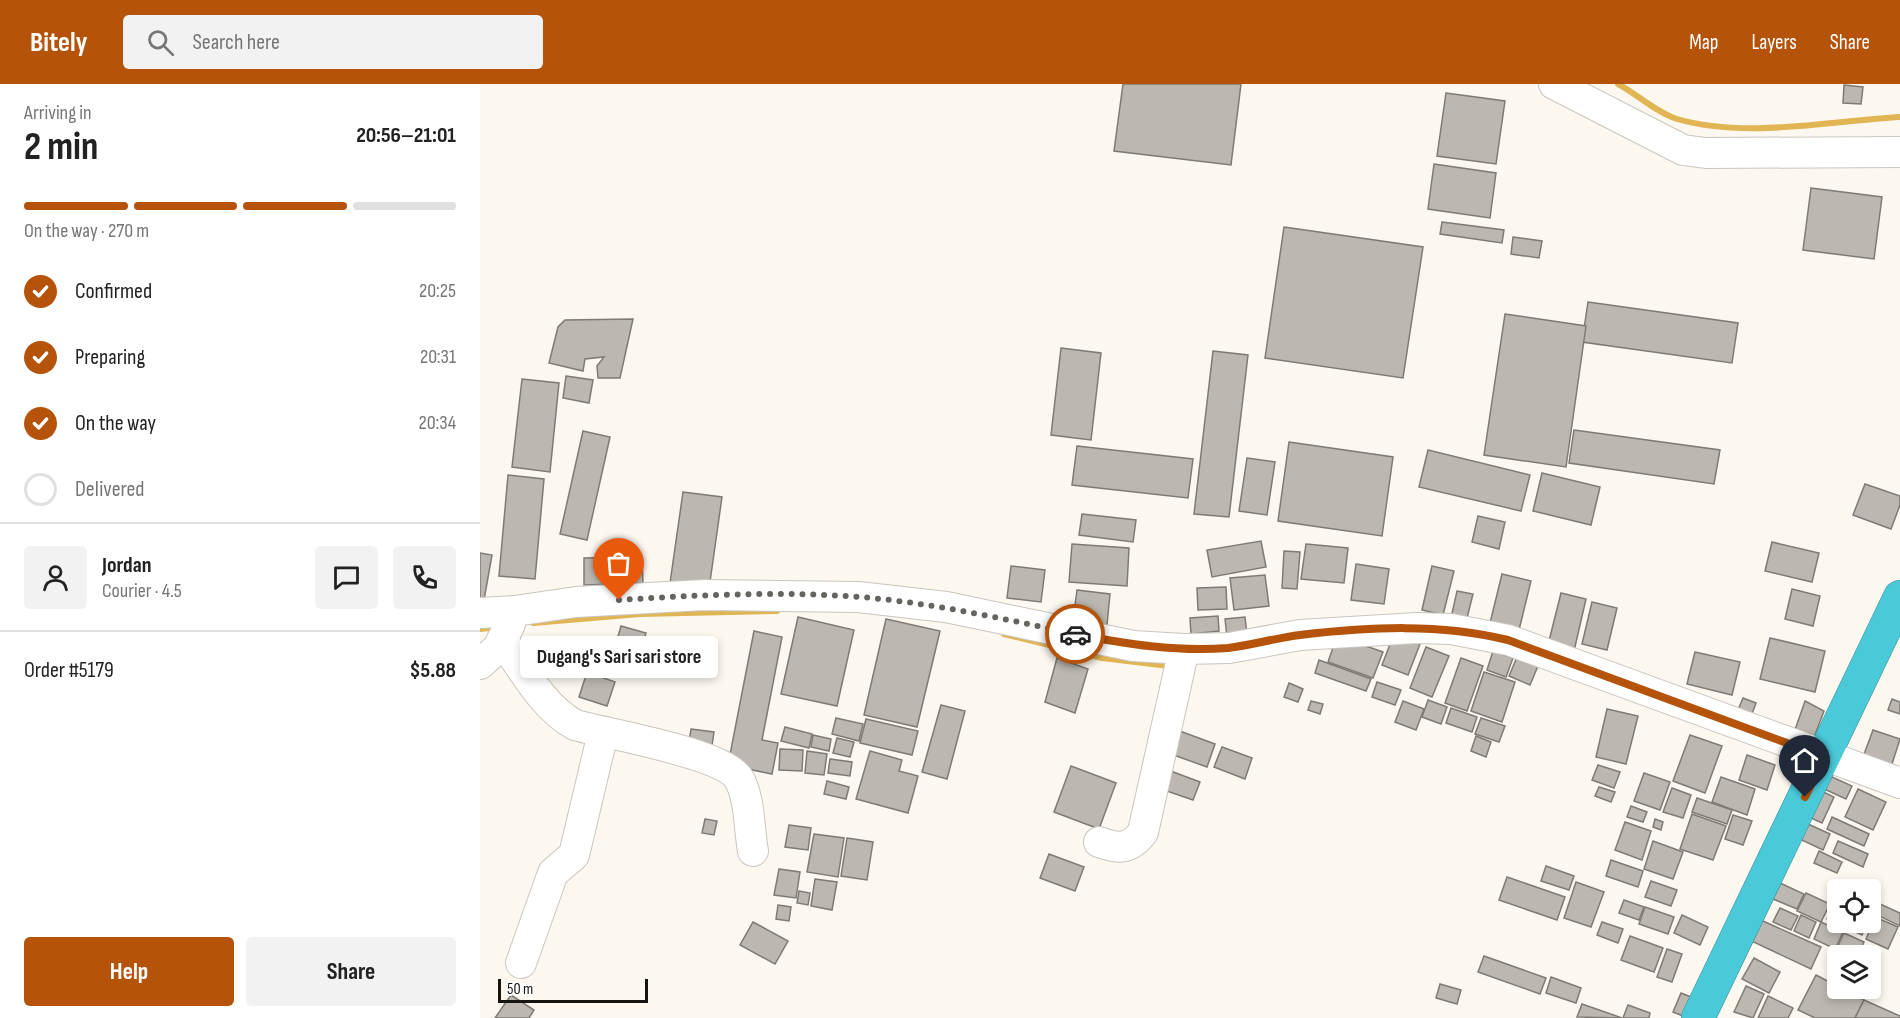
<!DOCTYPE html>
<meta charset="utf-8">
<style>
:root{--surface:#fff;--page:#f2f2f2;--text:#222;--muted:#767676;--line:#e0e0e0;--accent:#b45309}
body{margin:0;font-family:"Sofia Sans Condensed",sans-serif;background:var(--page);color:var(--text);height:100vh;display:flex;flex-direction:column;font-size:22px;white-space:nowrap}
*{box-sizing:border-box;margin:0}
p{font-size:20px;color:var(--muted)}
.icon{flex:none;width:33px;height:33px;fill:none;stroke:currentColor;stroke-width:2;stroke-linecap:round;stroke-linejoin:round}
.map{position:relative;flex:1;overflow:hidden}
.side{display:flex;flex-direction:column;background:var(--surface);width:480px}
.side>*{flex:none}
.tools{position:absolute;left:1347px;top:795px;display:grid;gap:12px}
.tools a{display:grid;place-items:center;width:54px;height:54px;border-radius:6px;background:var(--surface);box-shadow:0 3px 9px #0003;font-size:30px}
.scale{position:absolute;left:18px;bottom:15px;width:150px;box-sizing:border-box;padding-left:6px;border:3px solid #151411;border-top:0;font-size:16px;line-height:21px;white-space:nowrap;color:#151411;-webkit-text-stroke:4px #fff;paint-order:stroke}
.pin{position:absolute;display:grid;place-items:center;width:51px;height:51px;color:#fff;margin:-62px -26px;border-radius:50% 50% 50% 0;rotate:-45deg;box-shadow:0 0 6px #0007}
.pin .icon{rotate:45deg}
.courier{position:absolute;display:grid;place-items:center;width:60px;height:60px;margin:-30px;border:4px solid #b45309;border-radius:50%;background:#fff;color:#222;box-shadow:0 2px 8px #0007}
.bubble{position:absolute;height:42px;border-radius:6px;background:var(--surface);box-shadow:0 3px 9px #0003;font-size:20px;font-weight:700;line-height:42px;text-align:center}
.headline em{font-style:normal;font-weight:700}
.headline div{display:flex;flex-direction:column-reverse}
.headline{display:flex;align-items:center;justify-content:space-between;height:102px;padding:0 24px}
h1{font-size:39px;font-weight:700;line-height:45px}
.bar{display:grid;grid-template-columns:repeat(4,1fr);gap:9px 6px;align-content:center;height:72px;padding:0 24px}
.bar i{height:8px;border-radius:4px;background:var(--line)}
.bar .selected{background:var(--accent)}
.bar p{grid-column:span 4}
.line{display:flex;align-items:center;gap:15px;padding:0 24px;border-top:2px solid var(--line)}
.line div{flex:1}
.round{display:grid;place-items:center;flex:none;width:63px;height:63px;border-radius:6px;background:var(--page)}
ol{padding:0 24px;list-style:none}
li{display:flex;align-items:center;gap:18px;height:66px}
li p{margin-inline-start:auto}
li .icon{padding:6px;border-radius:50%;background:var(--accent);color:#fff;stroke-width:4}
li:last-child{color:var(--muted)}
li i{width:33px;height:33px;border:3px solid var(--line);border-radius:50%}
.action{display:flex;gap:12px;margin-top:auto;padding:12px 24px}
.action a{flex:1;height:69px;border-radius:6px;background:var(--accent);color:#fff;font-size:24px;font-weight:700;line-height:69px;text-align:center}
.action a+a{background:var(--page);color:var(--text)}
header{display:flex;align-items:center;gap:36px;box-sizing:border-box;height:84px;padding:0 30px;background:var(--accent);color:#fff}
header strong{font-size:28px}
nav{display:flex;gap:33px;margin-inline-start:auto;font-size:21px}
.search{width:420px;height:54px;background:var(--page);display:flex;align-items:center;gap:15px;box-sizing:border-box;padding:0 21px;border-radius:6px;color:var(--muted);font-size:22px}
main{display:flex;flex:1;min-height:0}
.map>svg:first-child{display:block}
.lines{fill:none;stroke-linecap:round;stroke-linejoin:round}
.stream{stroke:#e1b554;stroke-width:6}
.building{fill:#bcb8b1;stroke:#7f7b74;stroke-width:1.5}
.minor-casing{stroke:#cac6bf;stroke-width:32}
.highway-casing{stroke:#378a93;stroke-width:34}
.minor{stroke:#fff;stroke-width:30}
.highway{stroke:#4ac9d9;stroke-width:33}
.done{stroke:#66645f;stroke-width:6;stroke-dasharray:0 10.8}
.route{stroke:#b45309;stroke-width:8}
</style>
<header>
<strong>Bitely</strong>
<div class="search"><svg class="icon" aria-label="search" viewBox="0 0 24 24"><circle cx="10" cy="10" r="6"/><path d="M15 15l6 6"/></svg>Search here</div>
<nav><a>Map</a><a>Layers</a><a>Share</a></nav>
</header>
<main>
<section class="side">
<div class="headline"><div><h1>2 min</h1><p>Arriving in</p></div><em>20:56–21:01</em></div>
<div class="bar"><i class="selected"></i><i class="selected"></i><i class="selected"></i><i></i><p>On the way · 270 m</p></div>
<ol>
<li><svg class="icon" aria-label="check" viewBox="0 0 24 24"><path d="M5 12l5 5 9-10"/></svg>Confirmed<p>20:25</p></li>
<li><svg class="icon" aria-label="check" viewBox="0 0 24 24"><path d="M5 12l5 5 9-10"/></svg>Preparing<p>20:31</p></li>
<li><svg class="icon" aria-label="check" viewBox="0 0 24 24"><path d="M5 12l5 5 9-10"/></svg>On the way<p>20:34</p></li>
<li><i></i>Delivered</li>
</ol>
<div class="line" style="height:108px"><a class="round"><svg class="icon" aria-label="person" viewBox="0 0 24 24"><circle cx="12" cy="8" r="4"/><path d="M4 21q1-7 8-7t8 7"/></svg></a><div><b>Jordan</b><p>Courier · 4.5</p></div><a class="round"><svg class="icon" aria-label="chat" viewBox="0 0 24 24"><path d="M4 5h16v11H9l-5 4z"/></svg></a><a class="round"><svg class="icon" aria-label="phone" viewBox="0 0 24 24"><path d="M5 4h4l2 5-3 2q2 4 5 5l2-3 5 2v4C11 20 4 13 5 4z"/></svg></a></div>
<div class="line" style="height:78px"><div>Order #5179</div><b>$5.88</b></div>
<div class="action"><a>Help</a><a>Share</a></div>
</section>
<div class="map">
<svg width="1420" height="934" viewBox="0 0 1420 934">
<rect width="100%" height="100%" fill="#fcf8f0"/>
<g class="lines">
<g class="stream">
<path d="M1138 0C1157 10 1177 29 1197 35 1266 55 1349 37 1420 33"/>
<polyline points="53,539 160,530 297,527"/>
<polyline points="0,545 19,543"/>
<polyline points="524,550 622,574 689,582"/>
</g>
</g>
<g class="building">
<polygon points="643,0 761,0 751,81 634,67"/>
<polygon points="1364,1 1383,3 1381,20 1363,19"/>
<polygon points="966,9 1025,17 1016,80 957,72"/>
<polygon points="954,80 1016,89 1010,134 948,125"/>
<polygon points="1331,104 1402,113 1394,175 1323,166"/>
<polygon points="962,138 1024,146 1022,159 960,150"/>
<polygon points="804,143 943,163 923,294 785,274"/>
<polygon points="1033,153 1062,157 1059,174 1031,170"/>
<polygon points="1108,218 1258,239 1252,279 1102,258"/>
<polygon points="1025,230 1106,242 1086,383 1004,371"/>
<polygon points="153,235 140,294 118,294 117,282 124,273 105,275 103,287 69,279 78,243 85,236"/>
<polygon points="581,264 621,269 611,356 571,351"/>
<polygon points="733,267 768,271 749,433 714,430"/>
<polygon points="86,292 113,296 109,319 83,314"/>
<polygon points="42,295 79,299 70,388 32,383"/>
<polygon points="1094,346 1240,366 1234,400 1089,379"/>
<polygon points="103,347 130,353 107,456 80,450"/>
<polygon points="809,358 913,373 902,452 798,437"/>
<polygon points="597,362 713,375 708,414 592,401"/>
<polygon points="948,366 1050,391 1041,427 939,403"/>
<polygon points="767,374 795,378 787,431 759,427"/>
<polygon points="1062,389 1120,403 1111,441 1053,427"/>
<polygon points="28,391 64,395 55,495 19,492"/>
<polygon points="1385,400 1420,412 1420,421 1411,445 1373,431"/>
<polygon points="203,408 242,413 229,505 190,499"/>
<polygon points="602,430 656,436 653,458 599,451"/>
<polygon points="998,432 1025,438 1019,465 992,458"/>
<polygon points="781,457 786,483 732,493 727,466"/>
<polygon points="1292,458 1339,469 1332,498 1285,487"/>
<polygon points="592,460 649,464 647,502 589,498"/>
<polygon points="826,460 868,464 864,499 821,495"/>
<polygon points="804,467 820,468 817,505 802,504"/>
<polygon points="0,469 12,471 4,516 0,515"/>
<polygon points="162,473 163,499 104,501 104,474"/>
<polygon points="876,480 909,485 904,520 871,516"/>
<polygon points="531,482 565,486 561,518 527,514"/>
<polygon points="952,482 974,487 963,531 942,526"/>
<polygon points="1022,490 1051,497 1039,546 1010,539"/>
<polygon points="785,491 789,522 754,526 750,494"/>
<polygon points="746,503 747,525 718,526 717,504"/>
<polygon points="1312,505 1340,512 1333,542 1305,535"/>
<polygon points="597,506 630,510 627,541 593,537"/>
<polygon points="977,507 993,510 986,538 971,534"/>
<polygon points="1081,509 1106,515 1094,567 1068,561"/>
<polygon points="1112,518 1137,524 1127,566 1102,560"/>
<polygon points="738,532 739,547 711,550 710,534"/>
<polygon points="318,533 374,546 357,622 301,610"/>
<polygon points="765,533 767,551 747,553 745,535"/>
<polygon points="406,535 460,547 437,643 384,631"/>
<polygon points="141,542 166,549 162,563 137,556"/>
<polygon points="274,547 302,553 282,656 298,659 292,690 248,681"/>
<polygon points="914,550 940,560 928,591 902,581"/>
<polygon points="857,552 903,568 893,594 848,578"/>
<polygon points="1290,554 1345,567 1335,608 1280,595"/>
<polygon points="946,563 969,572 952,613 930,604"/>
<polygon points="128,564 147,569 142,585 123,580"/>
<polygon points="1013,567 1033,574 1026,593 1007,586"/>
<polygon points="1215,568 1260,578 1252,611 1207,600"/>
<polygon points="1037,573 1058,582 1050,601 1029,592"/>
<polygon points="577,574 608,585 595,629 565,618"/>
<polygon points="981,574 1003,582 987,627 965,619"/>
<polygon points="839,576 891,595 886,607 835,589"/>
<polygon points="107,588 135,598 127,622 99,613"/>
<polygon points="1004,588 1035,598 1022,638 991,627"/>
<polygon points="897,598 921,606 915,621 892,613"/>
<polygon points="809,599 823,605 818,618 804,613"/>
<polygon points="1263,614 1276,619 1269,638 1255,633"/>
<polygon points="1412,615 1420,618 1420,630 1408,626"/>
<polygon points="948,616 967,623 961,640 942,633"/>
<polygon points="831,617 843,620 840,630 828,626"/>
<polygon points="923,617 944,625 936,646 915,638"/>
<polygon points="1325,617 1344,627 1333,656 1315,646"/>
<polygon points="461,621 485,627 467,695 442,688"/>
<polygon points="971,624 997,633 992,648 966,639"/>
<polygon points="1127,625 1158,632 1146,680 1116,673"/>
<polygon points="356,634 383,640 379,657 352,650"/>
<polygon points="1001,634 1025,642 1019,658 995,650"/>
<polygon points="386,635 438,647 432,671 380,659"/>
<polygon points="305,643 332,650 329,664 301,657"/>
<polygon points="211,645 234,648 231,668 208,664"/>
<polygon points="697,646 735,660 727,683 688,669"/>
<polygon points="1393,646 1420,655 1411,683 1383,673"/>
<polygon points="333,651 351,655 349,667 331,663"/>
<polygon points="1210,651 1242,662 1225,709 1193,697"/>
<polygon points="996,652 1011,658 1006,673 991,667"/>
<polygon points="357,654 374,658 370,673 353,669"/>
<polygon points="742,663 772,674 765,695 734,683"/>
<polygon points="300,665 323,666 322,687 299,686"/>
<polygon points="327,667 347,670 344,691 325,689"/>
<polygon points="390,667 422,676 419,687 438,692 428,729 376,715"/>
<polygon points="1267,671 1295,681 1287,706 1259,696"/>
<polygon points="350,675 372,678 370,692 348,689"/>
<polygon points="1118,681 1140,688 1134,704 1112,696"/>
<polygon points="591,682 636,699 619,745 574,728"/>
<polygon points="688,686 720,698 713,716 681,705"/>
<polygon points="1339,687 1372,702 1366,715 1333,700"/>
<polygon points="1164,689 1190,698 1180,726 1154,717"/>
<polygon points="1241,693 1275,705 1267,731 1232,718"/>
<polygon points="347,697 369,703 366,715 344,710"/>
<polygon points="1119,703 1135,708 1131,718 1115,712"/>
<polygon points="1333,703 1354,713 1342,739 1320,729"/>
<polygon points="1192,704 1211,711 1203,734 1183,728"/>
<polygon points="1378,705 1406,718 1393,746 1365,733"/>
<polygon points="1217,714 1252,726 1247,740 1212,728"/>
<polygon points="1151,722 1167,728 1163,738 1147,733"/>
<polygon points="1212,730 1246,742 1233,776 1200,765"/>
<polygon points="1253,731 1272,737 1263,761 1245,755"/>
<polygon points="1352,733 1389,750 1384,762 1347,745"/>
<polygon points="225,735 237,737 234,751 222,749"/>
<polygon points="1175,735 1183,738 1181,746 1173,743"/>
<polygon points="1317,735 1350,750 1343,766 1309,750"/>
<polygon points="1145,738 1171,747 1162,776 1135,766"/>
<polygon points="309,741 331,744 328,766 305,763"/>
<polygon points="334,750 364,754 358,793 327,788"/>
<polygon points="367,754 393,758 387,796 361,792"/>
<polygon points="1173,757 1203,768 1193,795 1164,785"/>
<polygon points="1358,757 1388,770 1383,783 1353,769"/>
<polygon points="1339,767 1362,778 1357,789 1334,779"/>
<polygon points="569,770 604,783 595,807 560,794"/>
<polygon points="1131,776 1163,787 1158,803 1126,792"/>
<polygon points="1066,782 1094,792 1089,806 1061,797"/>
<polygon points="299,785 320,788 316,814 294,811"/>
<polygon points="1027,793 1085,813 1077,836 1019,816"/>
<polygon points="335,795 357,798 352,826 331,822"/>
<polygon points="1171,797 1197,806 1191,822 1165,813"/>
<polygon points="1096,798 1124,808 1111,843 1084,834"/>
<polygon points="1300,799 1324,810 1317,825 1293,815"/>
<polygon points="319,807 330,809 328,821 317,819"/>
<polygon points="1326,809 1350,820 1341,838 1317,827"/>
<polygon points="1358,813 1358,838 1388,838 1382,851 1347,835"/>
<polygon points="1144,816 1164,823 1159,836 1139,829"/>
<polygon points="1400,820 1420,829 1420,842 1395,830"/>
<polygon points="298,821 311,823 309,837 296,835"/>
<polygon points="1165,823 1194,833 1188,850 1159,840"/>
<polygon points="1300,824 1318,832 1311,846 1293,838"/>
<polygon points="1202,831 1228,843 1220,861 1194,849"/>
<polygon points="1321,831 1336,838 1329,854 1314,847"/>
<polygon points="1274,833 1341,863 1331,885 1265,854"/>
<polygon points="1395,833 1418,843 1408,865 1386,855"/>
<polygon points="273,838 308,857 295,880 260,861"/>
<polygon points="1122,838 1143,845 1138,859 1117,851"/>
<polygon points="1341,838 1363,848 1355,865 1334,855"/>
<polygon points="1364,849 1384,858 1378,872 1358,872 1358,882 1350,879"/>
<polygon points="1150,852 1183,864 1174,888 1141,876"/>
<polygon points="1187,865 1202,870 1192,898 1177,893"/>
<polygon points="1004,872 1066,894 1060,910 998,888"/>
<polygon points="1274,874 1300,888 1289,909 1262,895"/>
<polygon points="1336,891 1384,916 1375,934 1335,934 1318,926"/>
<polygon points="1071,893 1101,904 1096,919 1066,909"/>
<polygon points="960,900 981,906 977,920 956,914"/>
<polygon points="1266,902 1284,910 1273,934 1254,928"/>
<polygon points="1201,909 1211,913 1203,932 1193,928"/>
<polygon points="31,911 54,926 49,934 15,934"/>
<polygon points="1288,912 1313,924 1308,934 1278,934"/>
<polygon points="1384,916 1420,932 1420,934 1375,934"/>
<polygon points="1102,920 1142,934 1097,933"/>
<polygon points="1148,921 1170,929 1169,934 1143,934"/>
</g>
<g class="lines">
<g class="minor-casing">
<g id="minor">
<polyline points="1074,0 1203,66 1226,69 1420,68"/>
<polyline points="0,529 35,527 96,518 224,511 378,513 466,523 653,562 704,565 749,564 820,551 937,544 971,545 1028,556 1420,699"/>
<path d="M23 557C44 587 63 623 95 641 127 650 244 669 259 695 270 714 269 745 273 767"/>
<polyline points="0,580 18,564 30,540"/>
<path d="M619 758C638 765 650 766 663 748L704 565"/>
<polyline points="41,879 73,789 94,771 123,649"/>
</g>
</g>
<g class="highway-casing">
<polyline id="highway" points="1218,934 1420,513"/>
</g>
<use href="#minor" class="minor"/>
<use href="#highway" class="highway"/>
</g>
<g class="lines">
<path class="done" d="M139 516C218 511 300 507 380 513 453 519 524 535 595 550"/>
<path class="route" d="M595 550C646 560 696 568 748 564 772 561 796 554 820 551 889 543 960 539 1028 556L1345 673 1325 713"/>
</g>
</svg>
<div class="tools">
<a><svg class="icon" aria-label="locate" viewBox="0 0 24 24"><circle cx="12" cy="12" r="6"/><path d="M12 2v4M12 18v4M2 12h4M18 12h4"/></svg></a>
<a><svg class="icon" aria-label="layers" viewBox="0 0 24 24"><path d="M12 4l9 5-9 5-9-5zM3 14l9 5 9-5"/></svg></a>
</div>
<div class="scale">50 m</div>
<div class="pin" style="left:139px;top:516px;background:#ea580c"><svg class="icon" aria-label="bag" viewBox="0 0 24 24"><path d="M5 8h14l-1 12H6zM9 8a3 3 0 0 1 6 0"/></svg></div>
<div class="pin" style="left:1325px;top:713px;background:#1f2937"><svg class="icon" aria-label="home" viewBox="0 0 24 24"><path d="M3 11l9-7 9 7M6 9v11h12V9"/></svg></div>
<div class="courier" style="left:595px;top:550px"><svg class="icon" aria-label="car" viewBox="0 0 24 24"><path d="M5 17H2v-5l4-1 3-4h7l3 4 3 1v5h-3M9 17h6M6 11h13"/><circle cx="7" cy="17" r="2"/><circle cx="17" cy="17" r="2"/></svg></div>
<div class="bubble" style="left:40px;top:552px;width:198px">Dugang's Sari sari store</div>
</div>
</main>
